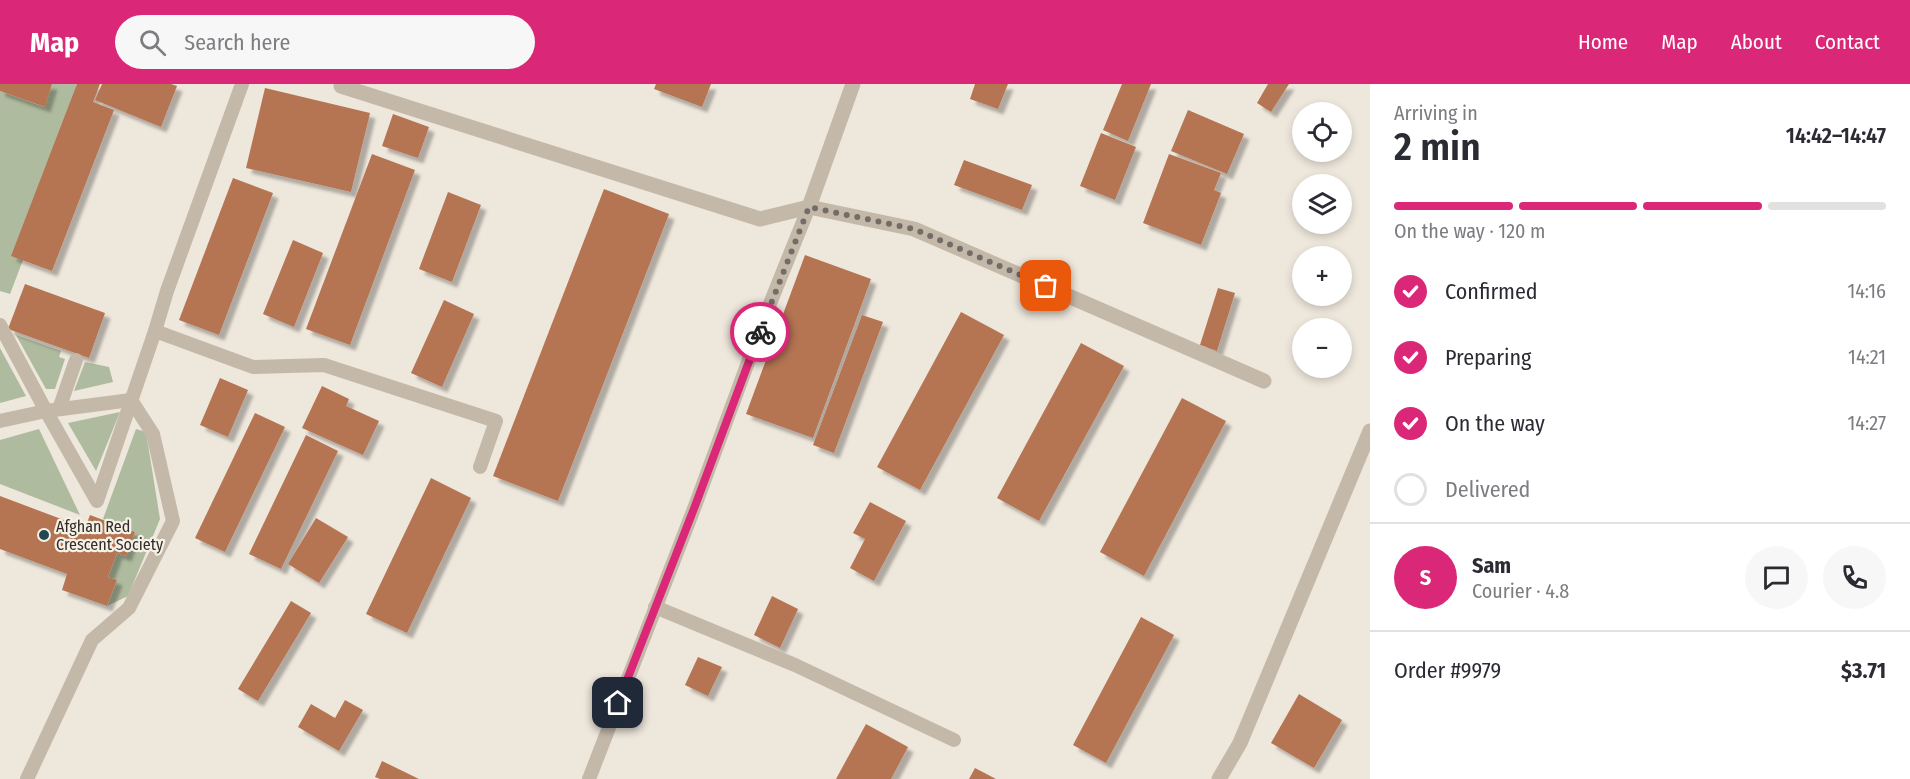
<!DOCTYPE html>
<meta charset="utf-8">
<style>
:root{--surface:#fff;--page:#f7f7f7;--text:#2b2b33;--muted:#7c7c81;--line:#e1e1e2;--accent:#db2777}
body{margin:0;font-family:"Fira Sans Condensed",sans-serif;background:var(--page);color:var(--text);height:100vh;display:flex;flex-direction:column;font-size:22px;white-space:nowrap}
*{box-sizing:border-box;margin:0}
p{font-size:20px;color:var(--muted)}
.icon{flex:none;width:33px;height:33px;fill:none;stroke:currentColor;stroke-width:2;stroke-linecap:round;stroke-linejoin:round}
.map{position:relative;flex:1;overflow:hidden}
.side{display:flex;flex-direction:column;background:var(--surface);width:540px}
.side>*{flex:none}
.buttons{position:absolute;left:1292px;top:18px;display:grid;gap:12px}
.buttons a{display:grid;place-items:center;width:60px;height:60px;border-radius:50%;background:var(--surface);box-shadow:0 3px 9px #0003;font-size:30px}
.pin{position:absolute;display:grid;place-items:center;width:51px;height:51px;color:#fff;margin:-26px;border-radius:12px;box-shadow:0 3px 9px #0006}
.courier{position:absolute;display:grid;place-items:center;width:60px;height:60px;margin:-30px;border:4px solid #db2777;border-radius:50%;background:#fff;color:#222;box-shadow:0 2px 8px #0007}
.summary em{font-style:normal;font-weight:600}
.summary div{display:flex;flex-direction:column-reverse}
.summary{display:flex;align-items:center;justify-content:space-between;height:102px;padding:0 24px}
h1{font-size:39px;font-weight:600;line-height:45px}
.bar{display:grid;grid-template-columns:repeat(4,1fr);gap:9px 6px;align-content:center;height:72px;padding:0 24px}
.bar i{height:8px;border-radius:4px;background:var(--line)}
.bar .current{background:var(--accent)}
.bar p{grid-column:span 4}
.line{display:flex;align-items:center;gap:15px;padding:0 24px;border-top:2px solid var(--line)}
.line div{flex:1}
.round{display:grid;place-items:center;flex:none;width:63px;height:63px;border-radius:32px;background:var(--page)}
ol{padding:0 24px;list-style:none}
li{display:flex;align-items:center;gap:18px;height:66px}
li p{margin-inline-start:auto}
li .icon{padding:6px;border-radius:50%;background:var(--accent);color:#fff;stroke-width:4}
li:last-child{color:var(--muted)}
li i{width:33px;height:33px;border:3px solid var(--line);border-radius:50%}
header{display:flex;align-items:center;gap:36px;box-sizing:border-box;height:84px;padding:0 30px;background:var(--accent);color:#fff}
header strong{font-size:28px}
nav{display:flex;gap:33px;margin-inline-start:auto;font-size:21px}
.search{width:420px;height:54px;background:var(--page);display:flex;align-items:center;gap:15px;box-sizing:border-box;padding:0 21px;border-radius:33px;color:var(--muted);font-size:22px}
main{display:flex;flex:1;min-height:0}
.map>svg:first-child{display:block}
.green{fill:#afbb9e}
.building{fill:#b57453;filter:url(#shadow)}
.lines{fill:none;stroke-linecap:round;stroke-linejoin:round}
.service{stroke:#c4b8a9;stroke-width:14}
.minor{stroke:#c4b8a9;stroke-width:15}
.done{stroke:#746d67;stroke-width:6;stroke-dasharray:0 10.8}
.route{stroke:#db2777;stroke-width:8}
.poi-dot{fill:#23484f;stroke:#f6f1e7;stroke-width:2}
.labels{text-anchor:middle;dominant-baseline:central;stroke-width:4.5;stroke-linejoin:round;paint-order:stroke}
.poi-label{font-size:16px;fill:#332c28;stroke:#f6f1e7;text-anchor:start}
</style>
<header>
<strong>Map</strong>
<div class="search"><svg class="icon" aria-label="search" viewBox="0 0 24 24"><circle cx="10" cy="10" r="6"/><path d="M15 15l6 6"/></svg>Search here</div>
<nav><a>Home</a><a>Map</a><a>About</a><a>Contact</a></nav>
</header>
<main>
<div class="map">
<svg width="1370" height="695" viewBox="0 0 1370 695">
<defs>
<filter id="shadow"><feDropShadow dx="5.5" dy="5.5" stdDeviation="1.5" flood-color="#0004"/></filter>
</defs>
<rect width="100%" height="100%" fill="#eee7dc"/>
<g class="green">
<polygon points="52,0 77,0 23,176 10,210 0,207 0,7 44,23"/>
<polygon points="16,251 61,267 59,273 65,275 55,305 46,305"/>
<polygon points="0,264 26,312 0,319"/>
<polygon points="85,278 109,283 113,298 74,307"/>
<polygon points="120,328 96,387 68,339"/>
<polygon points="39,345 80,431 0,400 0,356"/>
<polygon points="136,345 146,348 160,435 128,512 107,522 117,496 108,493 117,469 126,472 135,448 103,435"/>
</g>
<g class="building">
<polygon points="0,0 52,0 45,23 0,7"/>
<polygon points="77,0 100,0 93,18 114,26 52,187 11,172"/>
<polygon points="102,0 171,0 177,2 161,43 95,16"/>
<polygon points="656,0 711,0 702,23 654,5"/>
<polygon points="975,0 1008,0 998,25 970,15"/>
<polygon points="1122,0 1151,0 1128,57 1103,46"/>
<polygon points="1268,0 1289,0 1271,28 1257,19"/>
<polygon points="265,4 370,29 351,108 246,84"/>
<polygon points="1188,26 1244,50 1227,90 1171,67"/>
<polygon points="393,30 429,43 418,74 382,62"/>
<polygon points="1101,49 1136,63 1115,116 1080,102"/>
<polygon points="372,70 415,86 350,261 306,245"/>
<polygon points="1169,70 1221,89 1214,106 1221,109 1201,161 1143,139"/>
<polygon points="964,76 1032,101 1022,126 954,101"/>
<polygon points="233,94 273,109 219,251 179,236"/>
<polygon points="604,105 669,130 558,417 493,392"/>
<polygon points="448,108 481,121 452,198 419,185"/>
<polygon points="293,156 323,169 294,243 263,230"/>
<polygon points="805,171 871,195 813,354 746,330"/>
<polygon points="25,200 105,229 89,274 8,245"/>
<polygon points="1218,204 1235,209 1217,267 1200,261"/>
<polygon points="444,216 474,230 442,303 411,289"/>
<polygon points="961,228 1004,251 920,406 877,383"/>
<polygon points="862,231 883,238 834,369 813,361"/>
<polygon points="1081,259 1124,282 1039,437 997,414"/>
<polygon points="220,294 248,306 228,353 200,341"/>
<polygon points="322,302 349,315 346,322 379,337 363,371 302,344"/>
<polygon points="1182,314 1226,337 1144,492 1100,468"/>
<polygon points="255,329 285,343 225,468 195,454"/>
<polygon points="306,351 338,367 281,485 249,470"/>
<polygon points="431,394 471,414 407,549 366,530"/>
<polygon points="0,412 85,444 90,431 135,448 126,472 117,469 108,493 117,496 107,522 62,506 67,490 0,465"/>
<polygon points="870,418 906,437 874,497 850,484 865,455 853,449"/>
<polygon points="316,434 348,453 319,499 288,480"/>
<polygon points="772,512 798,525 780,564 754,551"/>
<polygon points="291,517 311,529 258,617 238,605"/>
<polygon points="1141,533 1174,551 1106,679 1073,661"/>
<polygon points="698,573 722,583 708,612 685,601"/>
<polygon points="1299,610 1342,636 1314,684 1271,659"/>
<polygon points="345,616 363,626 339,667 298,643 311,620 335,634"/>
<polygon points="866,640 908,663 891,695 836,695"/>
<polygon points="382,677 419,695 380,695 375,693"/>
<polygon points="975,684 996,695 969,695"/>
</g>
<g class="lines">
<g class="service">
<polyline points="0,241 46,327 97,417 155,247 167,207 242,0"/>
<polyline points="155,247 253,283 324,281 496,337 480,383"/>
<polyline points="59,325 76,276"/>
<polyline points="0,337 46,327 131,316"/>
<polyline points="655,523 795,581 954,656"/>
<polyline points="27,695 92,556 129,524 173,437 153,350 131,316"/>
<polyline points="589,695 695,422 767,227 809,123"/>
</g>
<g class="minor">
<polyline points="341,2 760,135 809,123 914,145 1264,297"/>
<polyline points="809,123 853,0"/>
<polyline points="1219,695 1240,659 1370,347"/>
</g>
</g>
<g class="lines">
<polyline class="done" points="760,248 809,123 914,145 1046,202"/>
<polyline class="route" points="618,619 695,422 760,248"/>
</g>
<circle class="poi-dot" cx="44" cy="451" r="6"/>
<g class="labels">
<g class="poi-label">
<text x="56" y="442">Afghan Red<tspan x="56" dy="18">Crescent Society</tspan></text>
</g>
</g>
</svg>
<div class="buttons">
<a><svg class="icon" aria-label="locate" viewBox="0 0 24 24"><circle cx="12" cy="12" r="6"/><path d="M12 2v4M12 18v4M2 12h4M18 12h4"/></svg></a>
<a><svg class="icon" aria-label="layers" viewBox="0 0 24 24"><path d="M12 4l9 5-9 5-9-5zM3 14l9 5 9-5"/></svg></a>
<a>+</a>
<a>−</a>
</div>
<div class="pin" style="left:1046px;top:202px;background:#ea580c"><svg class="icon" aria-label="bag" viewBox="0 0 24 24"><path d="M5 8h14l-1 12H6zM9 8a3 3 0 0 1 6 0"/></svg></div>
<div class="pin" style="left:618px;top:619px;background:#1f2937"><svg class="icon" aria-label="home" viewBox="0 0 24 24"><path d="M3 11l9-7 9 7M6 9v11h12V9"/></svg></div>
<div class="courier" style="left:760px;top:248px"><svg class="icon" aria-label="bike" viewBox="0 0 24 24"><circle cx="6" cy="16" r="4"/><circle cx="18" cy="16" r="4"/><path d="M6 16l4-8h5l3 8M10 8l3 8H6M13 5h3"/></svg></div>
</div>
<section class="side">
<div class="summary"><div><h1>2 min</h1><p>Arriving in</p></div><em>14:42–14:47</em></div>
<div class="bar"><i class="current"></i><i class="current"></i><i class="current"></i><i></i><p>On the way · 120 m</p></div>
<ol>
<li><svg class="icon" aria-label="check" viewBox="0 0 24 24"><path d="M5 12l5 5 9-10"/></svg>Confirmed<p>14:16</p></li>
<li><svg class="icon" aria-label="check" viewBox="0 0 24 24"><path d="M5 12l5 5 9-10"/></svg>Preparing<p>14:21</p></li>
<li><svg class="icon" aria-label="check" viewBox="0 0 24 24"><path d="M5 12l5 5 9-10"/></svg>On the way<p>14:27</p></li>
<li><i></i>Delivered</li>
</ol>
<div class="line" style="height:108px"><b class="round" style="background:var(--accent);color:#fff">S</b><div><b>Sam</b><p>Courier · 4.8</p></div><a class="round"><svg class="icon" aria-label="chat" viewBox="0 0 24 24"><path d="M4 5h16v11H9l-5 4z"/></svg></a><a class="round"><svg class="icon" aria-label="phone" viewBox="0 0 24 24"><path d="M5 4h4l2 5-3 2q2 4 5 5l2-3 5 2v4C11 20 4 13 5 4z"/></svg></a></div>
<div class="line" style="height:78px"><div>Order #9979</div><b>$3.71</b></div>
</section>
</main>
